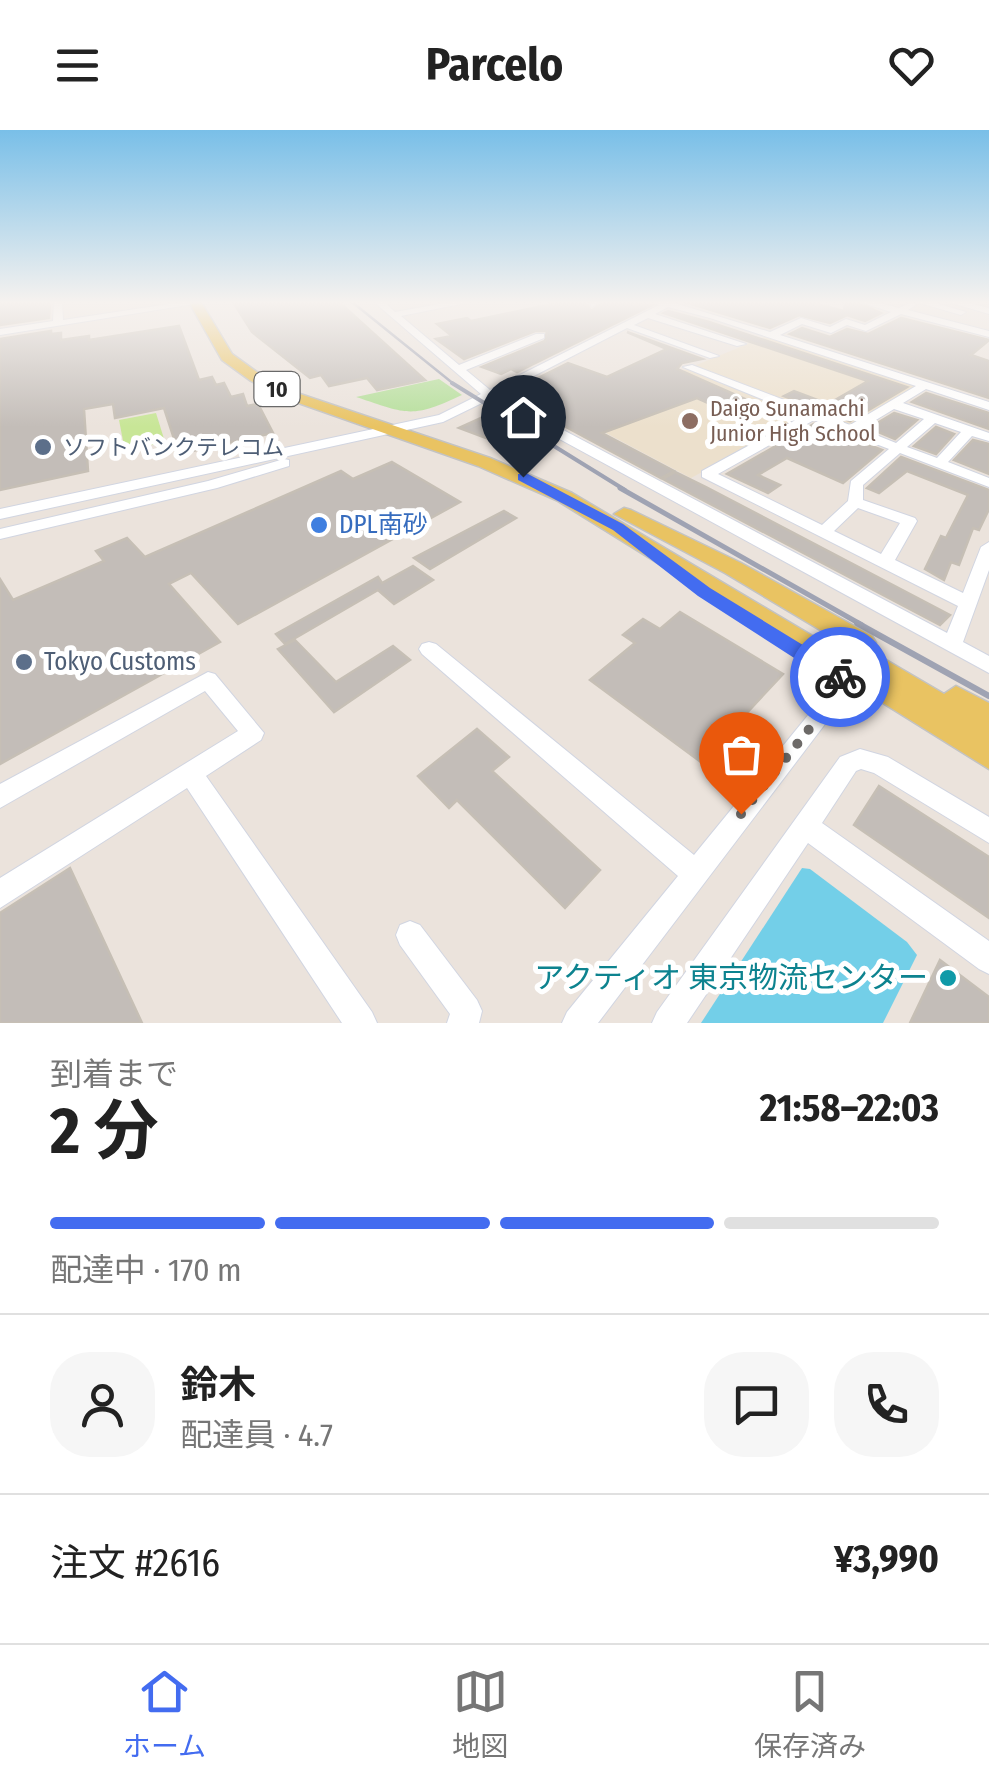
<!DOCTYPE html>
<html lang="ja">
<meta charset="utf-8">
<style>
:root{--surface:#fff;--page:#f6f6f6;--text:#222;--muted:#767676;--line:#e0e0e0;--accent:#436cf0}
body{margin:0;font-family:"Fira Sans Condensed","Noto Sans JP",sans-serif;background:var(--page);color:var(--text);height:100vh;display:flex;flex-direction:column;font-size:38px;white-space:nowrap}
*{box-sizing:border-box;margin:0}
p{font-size:32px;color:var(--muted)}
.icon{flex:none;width:55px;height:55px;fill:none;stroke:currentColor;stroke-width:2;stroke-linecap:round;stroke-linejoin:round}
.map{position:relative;height:893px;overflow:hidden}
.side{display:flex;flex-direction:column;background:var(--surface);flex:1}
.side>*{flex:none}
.pin{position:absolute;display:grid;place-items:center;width:85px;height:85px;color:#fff;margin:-102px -42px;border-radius:50% 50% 50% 0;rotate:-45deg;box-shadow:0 0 10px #0007}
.pin .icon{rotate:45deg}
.courier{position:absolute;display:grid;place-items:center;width:100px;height:100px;margin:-50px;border:8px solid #436cf0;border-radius:50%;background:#fff;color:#222;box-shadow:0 2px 12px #0007}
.head em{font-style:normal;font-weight:700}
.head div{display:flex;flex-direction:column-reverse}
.head{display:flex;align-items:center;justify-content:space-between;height:170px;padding:0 50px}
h1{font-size:65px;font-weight:700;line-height:75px}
.bar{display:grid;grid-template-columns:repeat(4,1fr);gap:15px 10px;align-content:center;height:120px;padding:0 50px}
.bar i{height:12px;border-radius:8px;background:var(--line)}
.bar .active{background:var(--accent)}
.bar p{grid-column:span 4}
.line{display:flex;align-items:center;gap:25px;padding:0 50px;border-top:2px solid var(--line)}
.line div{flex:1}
.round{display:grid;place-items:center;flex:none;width:105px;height:105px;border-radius:40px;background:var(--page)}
header{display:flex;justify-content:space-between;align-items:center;height:130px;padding:0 50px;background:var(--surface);font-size:45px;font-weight:700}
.dock{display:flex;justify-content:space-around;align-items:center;height:140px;border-top:2px solid var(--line);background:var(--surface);font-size:28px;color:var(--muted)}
.dock a{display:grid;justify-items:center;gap:5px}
.dock .active{color:var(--accent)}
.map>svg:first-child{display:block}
.education{fill:#ece0cc}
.green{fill:#b5df9a}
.pitch{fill:#c8e697}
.water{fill:#73cfe8}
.building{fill:#c3bdb8;stroke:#c6bfb5;stroke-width:2.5}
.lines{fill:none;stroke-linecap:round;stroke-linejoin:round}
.minor-casing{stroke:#d1d5e1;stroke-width:2}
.major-casing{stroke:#c3c3c3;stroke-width:3}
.minor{fill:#fff;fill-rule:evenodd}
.major{fill:#e9c362;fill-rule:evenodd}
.rail-far3{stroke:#9fa3b3;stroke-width:2.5}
.rail-far2{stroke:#9fa3b3;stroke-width:4}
.rail-far1{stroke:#9fa3b3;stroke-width:5}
.rail{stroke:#9fa3b3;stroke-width:6}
.route{fill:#436cf0}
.done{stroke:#6d6a68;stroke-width:10;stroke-dasharray:0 18}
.education-dot{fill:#8d6e63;stroke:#fff;stroke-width:4}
.service-dot{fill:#5c6f8a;stroke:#fff;stroke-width:4}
.shop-dot{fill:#3f7fe0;stroke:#fff;stroke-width:4}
.culture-dot{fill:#0f9aa8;stroke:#fff;stroke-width:4}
.labels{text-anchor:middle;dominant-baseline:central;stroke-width:10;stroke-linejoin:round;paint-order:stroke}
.shield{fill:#fff;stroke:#696969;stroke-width:2.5}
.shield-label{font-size:22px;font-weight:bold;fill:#292929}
.far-education-label{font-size:22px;fill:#785e54;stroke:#fff;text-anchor:start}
.far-service-label{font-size:22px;fill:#4e5e75;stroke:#fff;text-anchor:start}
.shop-label{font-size:25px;fill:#366cbe;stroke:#fff;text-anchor:start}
.service-label{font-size:25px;fill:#4e5e75;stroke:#fff;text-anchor:start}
.near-culture-label{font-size:30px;fill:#0d838f;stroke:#fff;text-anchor:end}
</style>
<header><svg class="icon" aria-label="menu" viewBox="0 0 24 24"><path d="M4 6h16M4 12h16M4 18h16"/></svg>Parcelo<svg class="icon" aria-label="heart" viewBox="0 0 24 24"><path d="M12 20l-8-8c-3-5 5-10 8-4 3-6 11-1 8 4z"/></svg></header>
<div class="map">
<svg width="989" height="893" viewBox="0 0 989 893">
<rect width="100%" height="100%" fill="#ebe3dc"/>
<g class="education">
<polygon points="767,206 917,255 846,297 694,236"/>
<polygon points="684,240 690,240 805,286 691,348 589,294 633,260"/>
</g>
<path class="green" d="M439 249 462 265C411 289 408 284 356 267Z"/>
<polygon class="pitch" points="156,283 165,312 125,321 119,290"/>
<polygon class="water" points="802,738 810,739 907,812 917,825 883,893 701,893"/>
<g class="building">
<polygon points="0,172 50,172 49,188 0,195"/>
<polygon points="233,172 339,172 425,250 377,260 367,248 329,256 321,245 310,248 252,202"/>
<polygon points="562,172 585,172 591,181 604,172 652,175 517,242 511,239 501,244 482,237 545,211 547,201 535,201 464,229 436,209 452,206 437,194 467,188 471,191"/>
<polygon points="685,172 809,172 844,181 845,172 856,172 881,183 865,191 847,185 830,193 799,185 770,198"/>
<polygon points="668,181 709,192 907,257 850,291 784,266 794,261 828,274 868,251 664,183"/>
<polygon points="901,188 989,210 971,225 989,231 989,268 790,204 802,198 830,207 847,199 868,204"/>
<polygon points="179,196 199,250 212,247 216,255 224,253 231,267 243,264 247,276 258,274 273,303 179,324 164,278 115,288 113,274 84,279 88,341 0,360 0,209 51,201 51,204 61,203 61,210 89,206 89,210"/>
<polygon points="627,202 702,229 682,233 677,239 754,273 730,283 697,268 602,303 674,341 661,348 514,269 529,263 524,261 539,253 534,250 568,233 607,247 667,219"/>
<polygon points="926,263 989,283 989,299 912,272"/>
<polygon points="894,283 917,290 895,309 869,298"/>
<polygon points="485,286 513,298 491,310 459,298"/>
<polygon points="814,294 882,320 843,353 787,328 758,345 780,355 768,363 727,344"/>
<polygon points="936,297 954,304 936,324 914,316"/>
<polygon points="973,310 989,314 989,344 954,330"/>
<polygon points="901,327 989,360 989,379 979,400 973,398 959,435 951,432 944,450 925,439 941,406 946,408 968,365 907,341 879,363 867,358"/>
<polygon points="392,332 460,372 238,494 191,443 169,454 220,512 0,634 0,449 13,470 104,431 96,421 127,408 145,427 341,341 353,349"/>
<polygon points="675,342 706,357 950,485 940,495 663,349"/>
<polygon points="504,381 516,388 430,439 414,428"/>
<polygon points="413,436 433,450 394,474 378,460 285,514 276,504 378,447 382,453"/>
<polygon points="680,482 783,544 701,632 590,550 635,513 623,505 643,489 660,499"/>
<polygon points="295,510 336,552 393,516 410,530 334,582 278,519"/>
<polygon points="477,599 509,627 492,641 600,740 565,778 457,670 449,678 418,646"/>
<polygon points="879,656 989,727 989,788 854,695"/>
<polygon points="70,738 142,893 0,893 0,783"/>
<polygon points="940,830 989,867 989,893 910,893"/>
</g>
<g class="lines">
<g class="minor-casing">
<g id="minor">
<polygon points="54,172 62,172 63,190 182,172 207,172 0,205 0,199 53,191"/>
<path d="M374 172H384L395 182 450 172H471L401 186 459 235 536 204H544V208L466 240 490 260 659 175 654 172H671L770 202 801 188 830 197 846 189 865 195 891 182 860 172H876L899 178 912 172 916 175 908 180 989 201V207L901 184 866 201 847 195 831 203 802 194 780 205 989 272V280L926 259 903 273 989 303V311L972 306 948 332 989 348V357L900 323 863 355V370L915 388 917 391 895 430 963 463 981 417 989 412V440L963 512 989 526V543L488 270 443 292 0 389V379L439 285 481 264ZM668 177 710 188 916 256 850 295 692 235 683 237 803 286 702 341V347L958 476 947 503 497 265 627 198 710 228 719 226 634 195 648 188 737 216 746 214 655 184ZM894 279 924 289 896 313 861 299ZM814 290 889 319 851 351 848 371 822 395 718 344ZM935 293 961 302 937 328 907 317ZM858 378 900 393 881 424 834 401Z"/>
<polygon points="589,172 600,172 592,177"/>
<polygon points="916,172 932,172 966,182 961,185"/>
<polygon points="948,172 965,172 989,178 989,184"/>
<polygon points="284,329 289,330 289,336 217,358 0,409 0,399 208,351"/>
<polygon points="429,512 436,514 694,725 840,546 847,544 854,546 857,552 598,893 562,893 567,882 678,746 422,524 419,519 422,514"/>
<polygon points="208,542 215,544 264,603 261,610 206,646 372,882 377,893 342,893 187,658 0,778 0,748 238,601 205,561 0,678 0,654"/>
<polygon points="860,619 888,627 989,687 989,713 874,643 861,639 856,641 822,693 989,811 989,844 979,839 808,713 687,893 652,893 657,882 840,627"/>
<polygon points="410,791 420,795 477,870 482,881 479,893 447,893 450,884 400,815 396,805 400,795"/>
</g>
</g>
<g class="major-casing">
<polygon id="major" points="189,172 201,172 232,224 261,245 300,264 490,328 572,363 826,514 832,507 725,443 614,384 624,378 631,380 741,433 872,506 876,513 869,520 944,564 956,556 989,573 989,639 558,371 478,336 290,270 251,251 222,230"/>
</g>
<use href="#minor" class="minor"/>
<use href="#major" class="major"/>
<polyline class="rail-far3" points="352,172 455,255"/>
<polyline class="rail-far2" points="452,253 625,360"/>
<polyline class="rail-far1" points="620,358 862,495"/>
<polyline class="rail" points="857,493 989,566"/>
</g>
<linearGradient id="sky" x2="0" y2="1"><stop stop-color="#79bfe8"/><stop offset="0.58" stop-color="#f6f2ef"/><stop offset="1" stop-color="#f6f2ef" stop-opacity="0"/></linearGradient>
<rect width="989" height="297" fill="url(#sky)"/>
<polygon class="route" points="518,344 528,344 623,394 710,458 847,542 847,553 833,553 698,466 613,400 518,350"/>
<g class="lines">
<polyline class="done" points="741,684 847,552 840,547"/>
</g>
<circle class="education-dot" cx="690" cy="291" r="10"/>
<g class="service-dot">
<circle cx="43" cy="317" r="10"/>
<circle cx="24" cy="532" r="10"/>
</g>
<circle class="shop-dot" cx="319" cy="395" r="10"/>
<circle class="culture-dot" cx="948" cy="848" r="10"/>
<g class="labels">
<rect class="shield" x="254.5" y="242" width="45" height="34" rx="8"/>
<g class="shield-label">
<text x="277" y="259">10</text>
</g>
<g class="far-education-label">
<text x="710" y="278">Daigo Sunamachi<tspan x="710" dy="25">Junior High School</tspan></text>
</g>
<g class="far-service-label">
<text x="63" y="317">ソフトバンクテレコム</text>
</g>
<g class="shop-label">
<text x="339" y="395">DPL南砂</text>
</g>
<g class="service-label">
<text x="44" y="532">Tokyo Customs</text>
</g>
<g class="near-culture-label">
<text x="928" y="848">アクティオ 東京物流センター</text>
</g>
</g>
</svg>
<div class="pin" style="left:741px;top:684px;background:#ea580c"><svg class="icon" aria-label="bag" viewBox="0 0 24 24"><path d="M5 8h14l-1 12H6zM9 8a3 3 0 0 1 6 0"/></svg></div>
<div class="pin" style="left:523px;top:347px;background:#1f2937"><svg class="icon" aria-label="home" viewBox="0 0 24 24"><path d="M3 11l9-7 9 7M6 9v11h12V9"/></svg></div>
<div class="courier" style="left:840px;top:547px"><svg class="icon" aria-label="bike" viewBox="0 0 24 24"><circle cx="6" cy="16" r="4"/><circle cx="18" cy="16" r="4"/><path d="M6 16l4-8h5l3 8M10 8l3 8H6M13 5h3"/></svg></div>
</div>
<section class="side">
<div class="head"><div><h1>2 分</h1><p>到着まで</p></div><em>21:58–22:03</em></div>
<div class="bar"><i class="active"></i><i class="active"></i><i class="active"></i><i></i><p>配達中 · 170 m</p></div>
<div class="line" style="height:180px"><a class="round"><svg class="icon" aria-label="person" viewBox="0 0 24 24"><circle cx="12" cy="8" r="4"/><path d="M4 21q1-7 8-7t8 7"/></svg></a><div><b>鈴木</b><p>配達員 · 4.7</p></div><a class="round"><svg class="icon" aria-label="chat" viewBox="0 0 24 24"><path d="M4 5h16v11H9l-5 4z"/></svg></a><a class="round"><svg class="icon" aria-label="phone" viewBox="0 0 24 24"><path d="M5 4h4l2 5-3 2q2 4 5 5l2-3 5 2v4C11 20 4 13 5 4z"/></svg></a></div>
<div class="line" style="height:130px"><div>注文 #2616</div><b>¥3,990</b></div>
</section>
<nav class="dock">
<a class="active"><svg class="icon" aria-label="home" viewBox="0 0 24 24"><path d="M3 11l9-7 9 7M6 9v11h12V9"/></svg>ホーム</a>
<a><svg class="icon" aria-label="map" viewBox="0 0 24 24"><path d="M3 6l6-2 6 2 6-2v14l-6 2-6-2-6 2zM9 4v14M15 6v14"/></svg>地図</a>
<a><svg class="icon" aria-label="saved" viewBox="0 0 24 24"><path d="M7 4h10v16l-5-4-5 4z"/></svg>保存済み</a>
</nav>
